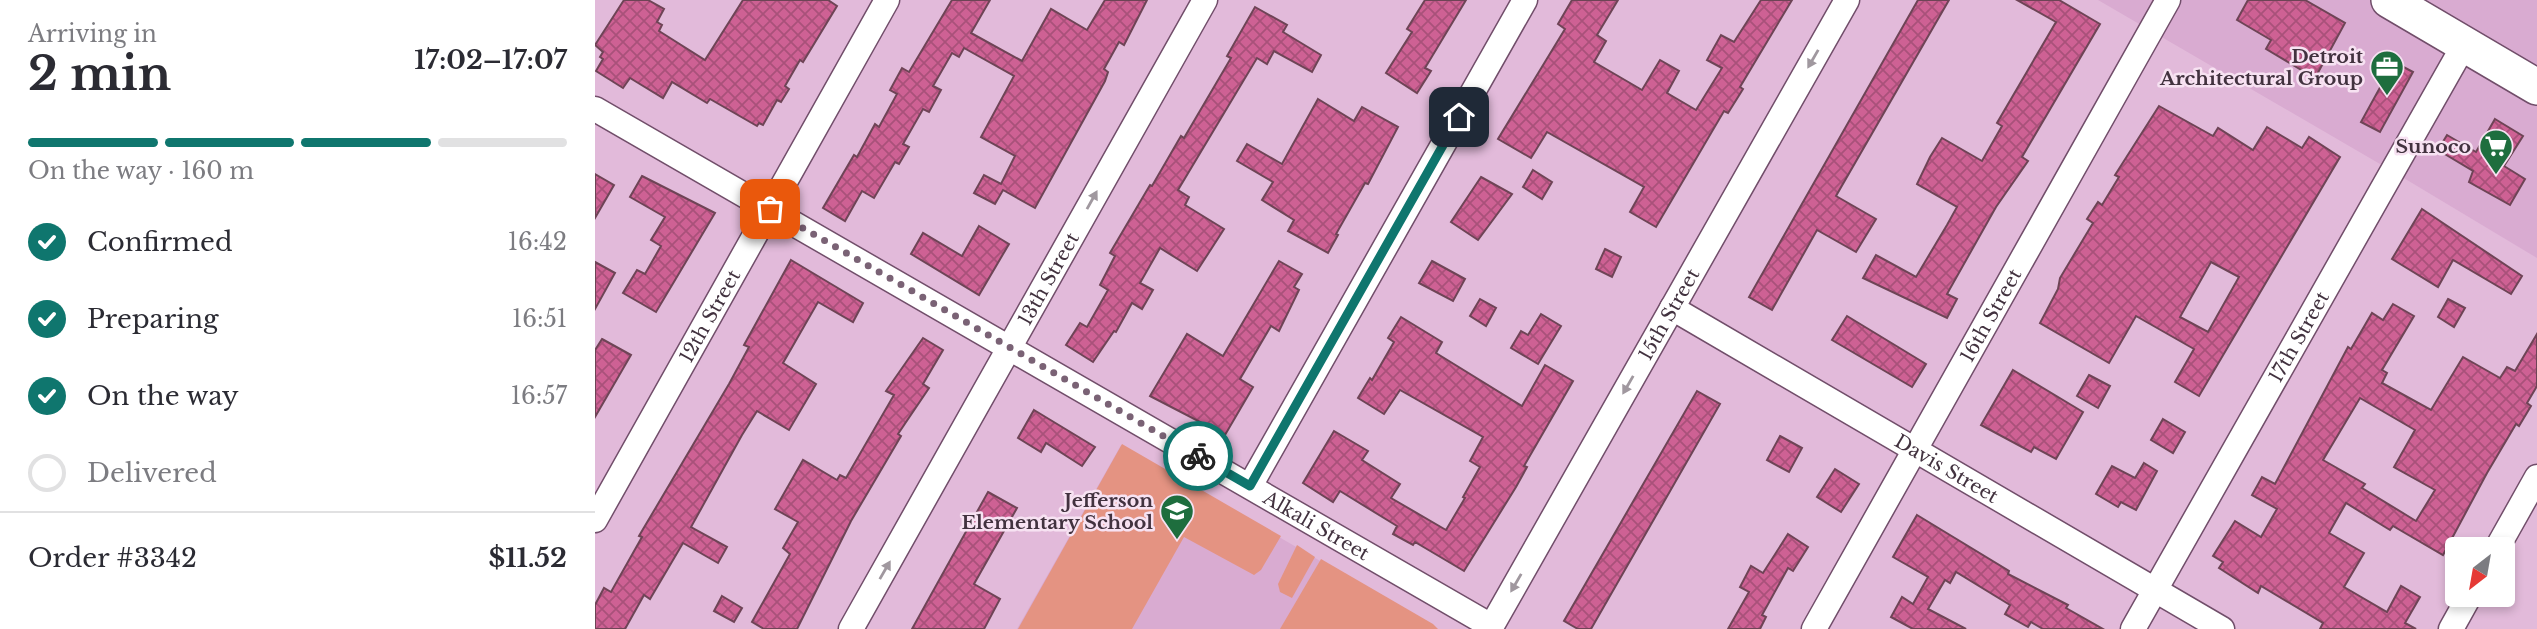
<!DOCTYPE html>
<meta charset="utf-8">
<style>
:root{--surface:#fff;--page:#f2f2f3;--text:#2b2b33;--muted:#7c7c81;--line:#e1e1e2;--accent:#0f766e}
body{margin:0;font-family:"Libre Baskerville",serif;background:var(--page);color:var(--text);height:100vh;display:flex;flex-direction:column;font-size:26px;white-space:nowrap}
*{box-sizing:border-box;margin:0}
p{font-size:23px;color:var(--muted)}
.icon{flex:none;width:38px;height:38px;fill:none;stroke:currentColor;stroke-width:2;stroke-linecap:round;stroke-linejoin:round}
.map{position:relative;flex:1;overflow:hidden}
.drawer{display:flex;flex-direction:column;background:var(--surface);width:595px}
.drawer>*{flex:none}
.needle{width:46px;rotate:211deg}
.controls{position:absolute;left:1850px;top:537px;display:grid;gap:14px}
.controls a{display:grid;place-items:center;width:70px;height:70px;border-radius:7px;background:var(--surface);box-shadow:0 4px 10px #0003;font-size:35px}
.pin{position:absolute;display:grid;place-items:center;width:60px;height:60px;color:#fff;margin:-30px;border-radius:14px;box-shadow:0 4px 10px #0006}
.courier{position:absolute;display:grid;place-items:center;width:70px;height:70px;margin:-35px;border:5px solid #0f766e;border-radius:50%;background:#fff;color:#222;box-shadow:0 2px 9px #0007}
.overview em{font-style:normal;font-weight:700}
.overview div{display:flex;flex-direction:column-reverse}
.overview{display:flex;align-items:center;justify-content:space-between;height:119px;padding:0 28px}
h1{font-size:46px;font-weight:700;line-height:52px}
.bar{display:grid;grid-template-columns:repeat(4,1fr);gap:10px 7px;align-content:center;height:84px;padding:0 28px}
.bar i{height:9px;border-radius:5px;background:var(--line)}
.bar .current{background:var(--accent)}
.bar p{grid-column:span 4}
.line{display:flex;align-items:center;gap:18px;padding:0 28px;border-top:2px solid var(--line)}
.line div{flex:1}
ol{padding:0 28px;list-style:none}
li{display:flex;align-items:center;gap:21px;height:77px}
li p{margin-inline-start:auto}
li .icon{padding:7px;border-radius:50%;background:var(--accent);color:#fff;stroke-width:4}
li:last-child{color:var(--muted)}
li i{width:38px;height:38px;border:4px solid var(--line);border-radius:50%}
main{display:flex;flex:1;min-height:0}
.map>svg:first-child{display:block}
.built{fill:#d9abd1}
.green{fill:#e49382}
.building{fill:url(#building-cross-hatch);stroke:#6e4456;stroke-width:2;fill-rule:evenodd}
.lines{fill:none;stroke-linecap:round;stroke-linejoin:round}
.street-casing{stroke:#714e6a;stroke-width:27}
.secondary-casing{stroke:#714e6a;stroke-width:38}
.street{stroke:#fff;stroke-width:24}
.secondary{stroke:#fff;stroke-width:35}
.oneway{fill:#a0989f}
.done{stroke:#7a6275;stroke-width:7;stroke-dasharray:0 12.6}
.route{stroke:#0f766e;stroke-width:9}
.labels{text-anchor:middle;dominant-baseline:central;stroke-width:5;stroke-linejoin:round;paint-order:stroke}
.poi-label{font-size:19px;font-weight:bold;fill:#42323f;stroke:#f7e2f2;text-anchor:end}
.street-label{font-size:19px;fill:#42323f;stroke:#f7e2f2}
</style>
<main>
<section class="drawer">
<div class="overview"><div><h1>2 min</h1><p>Arriving in</p></div><em>17:02–17:07</em></div>
<div class="bar"><i class="current"></i><i class="current"></i><i class="current"></i><i></i><p>On the way · 160 m</p></div>
<ol>
<li><svg class="icon" aria-label="check" viewBox="0 0 24 24"><path d="M5 12l5 5 9-10"/></svg>Confirmed<p>16:42</p></li>
<li><svg class="icon" aria-label="check" viewBox="0 0 24 24"><path d="M5 12l5 5 9-10"/></svg>Preparing<p>16:51</p></li>
<li><svg class="icon" aria-label="check" viewBox="0 0 24 24"><path d="M5 12l5 5 9-10"/></svg>On the way<p>16:57</p></li>
<li><i></i>Delivered</li>
</ol>
<div class="line" style="height:91px"><div>Order #3342</div><b>$11.52</b></div>
</section>
<div class="map">
<svg width="1942" height="629" viewBox="0 0 1942 629">
<defs>
<pattern id="building-cross-hatch" width="8" height="8" patternUnits="userSpaceOnUse" patternTransform="scale(1.75)"><rect width="8" height="8" fill="#ce6194"/><path d="M0 0l8 8M0 8l8-8" fill="none" stroke="#a9517a"/></pattern>
</defs>
<rect width="100%" height="100%" fill="#e2bada"/>
<g class="built">
<polygon points="1503,0 1942,0 1942,258 1797,171"/>
<polygon points="526,445 837,626 838,629 422,629"/>
</g>
<g class="green">
<polygon points="527,444 686,536 666,570 659,575 589,537 537,629 423,629"/>
<polygon points="702,545 720,557 697,598 685,592 683,584"/>
<polygon points="726,559 838,624 843,629 685,629"/>
</g>
<g class="building">
<polygon points="29,0 53,0 69,9 62,22 67,25 64,31 110,60 148,0 233,0 242,6 208,62 205,60 190,86 194,89 186,102 182,100 168,125 164,123 162,126 115,99 112,103 77,82 68,98 35,78 28,88 1,71 8,59 5,57 8,52 0,45"/>
<polygon points="357,0 395,0 376,33 427,61 456,9 492,30 510,0 552,0 529,45 524,42 509,69 513,72 510,81 440,208 408,190 400,204 379,193 389,175 406,184 420,156 386,137 419,76 369,48 364,57 357,53 338,86 346,90 334,112 328,109 308,144 314,147 304,164 300,162 279,198 267,191 250,221 228,208 259,155 262,157 280,124 284,127 302,94 295,90 307,68 314,72"/>
<polygon points="830,0 871,0 830,68 836,71 822,93 791,73 817,32 812,29"/>
<polygon points="977,0 1023,0 1002,35 1011,41 999,62 1047,90 1065,60 1084,71 1072,93 1101,110 1127,68 1112,60 1126,35 1139,42 1166,0 1197,0 1145,87 1148,89 1133,113 1129,111 1061,227 1035,212 1049,187 952,132 936,158 903,139 970,29 963,24"/>
<polygon points="1323,0 1354,0 1241,196 1281,219 1261,252 1222,230 1177,310 1154,297"/>
<polygon points="1422,0 1464,0 1505,24 1427,157 1433,161 1401,207 1352,294 1362,299 1352,318 1268,278 1281,255 1321,277 1352,225 1362,207 1322,184 1335,157 1347,138 1387,161 1407,126 1402,123 1461,22"/>
<polygon points="1653,0 1710,0 1750,23 1720,78 1671,49 1676,40 1642,20"/>
<polygon points="660,7 692,25 688,32 726,55 717,72 679,51 672,64 662,58 583,190 594,197 590,205 629,229 602,271 565,248 545,283 558,290 547,309 537,303 521,332 519,331 498,362 471,345 485,323 492,327 513,290 505,285 520,256 515,253 555,185 557,186 586,136 589,138 636,58 632,56"/>
<polygon points="1799,62 1818,72 1785,132 1766,122"/>
<polygon points="723,99 759,121 767,107 803,127 773,184 770,183 741,234 743,235 733,253 693,231 699,220 667,200 678,182 642,161 652,144 687,164"/>
<path d="M1564 106 1618 136 1623 128 1658 150 1672 127 1707 148 1714 137 1745 157 1604 396 1580 382 1599 349 1541 316 1514 363 1445 323 1463 289 1465 278 1498 223 1492 219 1503 202 1507 205 1524 177 1520 175ZM1616 262 1644 277 1613 332 1585 317Z"/>
<polygon points="1900,119 1928,136 1909,166 1930,179 1915,205 1874,182 1878,171 1843,150 1852,135 1881,152"/>
<polygon points="938,170 957,182 947,199 928,187"/>
<polygon points="0,174 19,185 0,218"/>
<polygon points="47,176 120,213 61,312 28,293 42,270 50,274 66,246 56,240 70,217 35,197"/>
<polygon points="886,177 917,194 883,240 856,222"/>
<polygon points="1827,209 1927,276 1916,294 1858,260 1843,287 1797,259"/>
<polygon points="384,226 414,244 384,295 316,254 328,233 367,256"/>
<polygon points="1010,249 1026,257 1017,277 1001,269"/>
<polygon points="196,260 268,303 258,322 223,302 188,363 221,384 194,430 162,411 147,435 96,527 132,547 123,563 88,543 55,599 49,595 30,629 0,629 0,605 9,588 16,592 47,537 44,536 134,384 154,347 149,345"/>
<polygon points="684,261 707,274 699,287 704,290 684,331 676,326 645,379 658,387 630,435 555,396 592,334 628,356"/>
<polygon points="837,261 870,279 858,301 824,283"/>
<polygon points="0,262 20,273 0,309"/>
<polygon points="885,299 901,308 891,326 875,316"/>
<polygon points="1853,299 1870,308 1859,327 1843,317"/>
<path d="M1798 304 1819 316 1787 370 1792 373 1787 383 1836 410 1868 357 1905 378 1912 367 1920 371 1942 334V386L1932 403 1936 406 1924 426 1921 424 1892 473 1848 555 1798 526 1795 530 1751 503 1734 533 1769 553 1749 587 1792 612 1806 586 1825 597 1810 623 1821 629H1725L1728 623 1666 586 1663 593 1624 568 1628 562 1618 556 1640 521 1666 537 1682 509 1657 495 1667 477 1680 484 1753 347 1756 349 1777 313 1788 320ZM1765 398 1820 430 1799 467 1840 490 1821 521 1767 488 1770 484 1728 460Z"/>
<polygon points="946,314 966,326 943,364 916,348 926,331 933,335"/>
<polygon points="1252,316 1331,364 1317,387 1237,340"/>
<polygon points="806,317 847,342 841,353 927,406 950,365 978,381 929,466 932,467 921,487 869,571 820,542 818,545 798,534 802,526 745,491 738,502 708,483 739,431 773,451 767,460 805,484 796,498 851,530 870,498 868,497 885,467 875,461 888,437 805,390 789,414 763,398 775,378 777,380 799,342 793,338"/>
<polygon points="328,338 348,350 328,384 334,388 303,434 306,436 256,521 202,629 169,629 157,622 195,554 188,548 203,522 180,509 208,460 242,480 245,475 251,478 299,395 291,391"/>
<polygon points="7,339 36,355 0,417 0,350"/>
<polygon points="1418,370 1488,412 1461,459 1439,447 1436,452 1386,425"/>
<polygon points="1494,375 1515,386 1503,408 1482,396"/>
<polygon points="1102,391 1125,404 996,629 983,629 969,621"/>
<polygon points="439,410 500,447 487,466 451,443 446,452 423,438"/>
<polygon points="1568,419 1590,432 1578,453 1556,440"/>
<polygon points="1185,436 1207,448 1194,472 1172,460"/>
<polygon points="1549,463 1562,471 1541,510 1526,502 1523,507 1501,494 1517,466 1540,478"/>
<polygon points="1240,469 1264,484 1246,512 1222,497"/>
<polygon points="393,492 422,508 379,584 405,599 389,629 317,629"/>
<polygon points="1322,515 1414,571 1413,574 1473,605 1471,608 1508,629 1448,629 1436,622 1433,627 1410,614 1415,605 1361,572 1355,583 1350,580 1333,609 1371,629 1318,629 1296,617 1307,597 1318,604 1333,577 1298,557"/>
<polygon points="1193,534 1213,547 1198,571 1193,568 1167,615 1171,617 1165,629 1133,629 1154,592 1145,587 1156,566 1168,573"/>
<polygon points="127,596 147,608 139,622 119,611"/>
</g>
<g class="lines">
<g class="street-casing">
<g id="street">
<path id="s1" d="M0 109 896 626"/>
<path id="s2" d="M1077 308 1627 629"/>
<polyline points="655,486 930,0"/>
<path id="s3" d="M0 520 292 0"/>
<polyline points="1901,550 1942,477"/>
<path id="s4" d="M256 629 610 0"/>
<path id="s5" d="M895 629 1252 0"/>
<path id="s6" d="M1219 629 1573 0"/>
<path id="s7" d="M1538 629 1869 45"/>
<polyline points="1856,629 1875,595"/>
</g>
</g>
<g class="secondary-casing">
<polyline id="secondary" points="1794,0 1942,87"/>
</g>
<use href="#street" class="street"/>
<use href="#secondary" class="secondary"/>
</g>
<defs><path id="oneway-solid" d="M-6-.8H1V-3.2L6.5 0L1 3.2V.8H-6Z" transform="scale(1.75)"/></defs>
<g class="oneway">
<use href="#oneway-solid" transform="translate(1218 59) rotate(120)"/>
<use href="#oneway-solid" transform="translate(497 200) rotate(-61)"/>
<use href="#oneway-solid" transform="translate(1033 385) rotate(120)"/>
<use href="#oneway-solid" transform="translate(290 570) rotate(-60)"/>
<use href="#oneway-solid" transform="translate(921 583) rotate(120)"/>
</g>
<g class="lines">
<polyline class="done" points="175,209 603,456"/>
<polyline class="route" points="603,456 655,486 864,117"/>
</g>
<defs>
<g id="office-pin" transform="scale(1.75)"><path d="M0 17L-7.5 6A9.5 9.5 0 1 1 7.5 6Z" fill="#1e6e3e" stroke="#f7e2f2"/><path d="M-6-3h4V-5.5h4V-3h4V5H-6ZM-1-4.5V-3h2v-1.5ZM-6 0V1H6V0Z" fill="#fff"/></g>
<g id="supermarket-pin" transform="scale(1.75)"><path d="M0 17L-7.5 6A9.5 9.5 0 1 1 7.5 6Z" fill="#1e6e3e" stroke="#f7e2f2"/><path d="M-6-5.5h2.5l.6 2H6L4.5 2H-2.5L-4.4-4H-6ZM-1.5 3.2a1.3 1.3 0 1 0 .1 0ZM3 3.2a1.3 1.3 0 1 0 .1 0Z" fill="#fff"/></g>
<g id="school-pin" transform="scale(1.75)"><path d="M0 17L-7.5 6A9.5 9.5 0 1 1 7.5 6Z" fill="#1e6e3e" stroke="#f7e2f2"/><path d="M0-5L7-2L0 1L-7-2ZM-4 1L0 2.5L4 1V4Q0 6-4 4Z" fill="#fff"/></g>
</defs>
<g fill-rule="evenodd">
<use href="#office-pin" x="1792" y="67"/>
<use href="#supermarket-pin" x="1901" y="146"/>
<use href="#school-pin" x="582" y="511"/>
</g>
<g class="labels">
<g class="poi-label">
<text x="1768" y="56">Detroit<tspan x="1768" dy="22">Architectural Group</tspan></text>
<text x="1876" y="146">Sunoco</text>
<text x="558" y="500">Jefferson<tspan x="558" dy="22">Elementary School</tspan></text>
</g>
<g class="street-label">
<text stroke="none"><textPath href="#s4" startOffset="402">13th Street</textPath></text>
<text stroke="none"><textPath href="#s3" startOffset="234">12th Street</textPath></text>
<text stroke="none"><textPath href="#s5" startOffset="362">15th Street</textPath></text>
<text stroke="none"><textPath href="#s6" startOffset="360">16th Street</textPath></text>
<text stroke="none"><textPath href="#s7" startOffset="336">17th Street</textPath></text>
<text stroke="none"><textPath href="#s2" startOffset="318">Davis Street</textPath></text>
<text stroke="none"><textPath href="#s1" startOffset="833">Alkali Street</textPath></text>
</g>
</g>
</svg>
<div class="controls">
<a><svg class="needle" viewBox="-14 -14 28 28"><path d="M0-13l5 13h-10z" fill="#e53935"/><path d="M0 13l5-13h-10z" fill="#7c7c81"/></svg></a>
</div>
<div class="pin" style="left:175px;top:209px;background:#ea580c"><svg class="icon" aria-label="bag" viewBox="0 0 24 24"><path d="M5 8h14l-1 12H6zM9 8a3 3 0 0 1 6 0"/></svg></div>
<div class="pin" style="left:864px;top:117px;background:#1f2937"><svg class="icon" aria-label="home" viewBox="0 0 24 24"><path d="M3 11l9-7 9 7M6 9v11h12V9"/></svg></div>
<div class="courier" style="left:603px;top:456px"><svg class="icon" aria-label="bike" viewBox="0 0 24 24"><circle cx="6" cy="16" r="4"/><circle cx="18" cy="16" r="4"/><path d="M6 16l4-8h5l3 8M10 8l3 8H6M13 5h3"/></svg></div>
</div>
</main>
